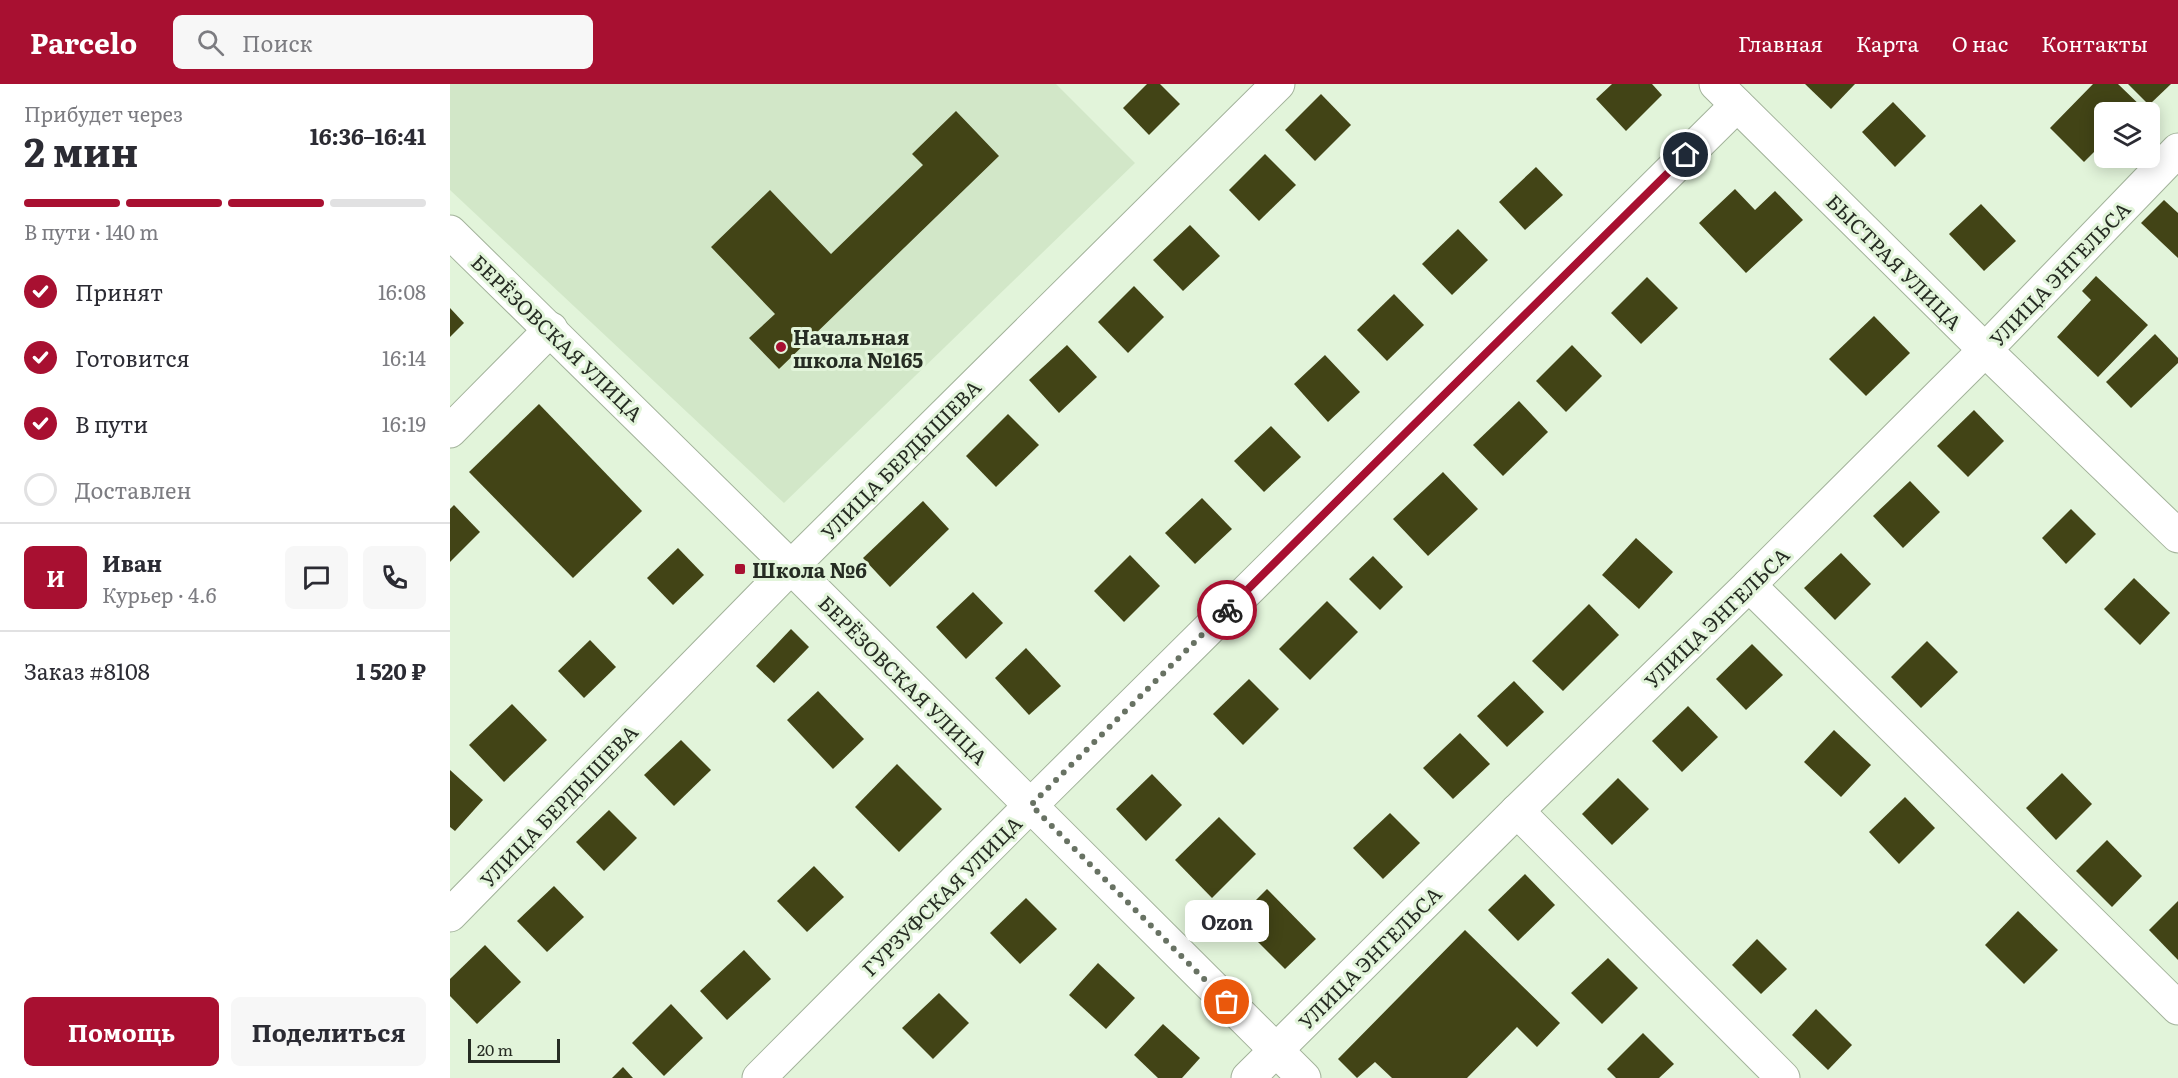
<!DOCTYPE html>
<html lang="ru">
<meta charset="utf-8">
<style>
:root{--surface:#fff;--page:#f7f7f7;--text:#2b2b33;--muted:#7c7c81;--line:#e1e1e2;--accent:#a81031}
body{margin:0;font-family:Literata,serif;background:var(--page);color:var(--text);height:100vh;display:flex;flex-direction:column;font-size:22px;white-space:nowrap}
*{box-sizing:border-box;margin:0}
p{font-size:20px;color:var(--muted)}
.icon{flex:none;width:33px;height:33px;fill:none;stroke:currentColor;stroke-width:2;stroke-linecap:round;stroke-linejoin:round}
.map{position:relative;flex:1;overflow:hidden}
.side{display:flex;flex-direction:column;background:var(--surface);width:450px}
.side>*{flex:none}
.tools{position:absolute;left:1644px;top:18px;display:grid;gap:12px}
.tools a{display:grid;place-items:center;width:66px;height:66px;border-radius:9px;background:var(--surface);box-shadow:0 3px 15px #0003;font-size:30px}
.scale{position:absolute;left:18px;bottom:15px;width:92px;box-sizing:border-box;padding-left:6px;border:3px solid #262c23;border-top:0;font-size:16px;line-height:21px;white-space:nowrap;color:#262c23;-webkit-text-stroke:4px #e2f4da;paint-order:stroke}
.pin{position:absolute;display:grid;place-items:center;width:51px;height:51px;color:#fff;margin:-26px;border:3px solid #fff;border-radius:50%;box-shadow:0 2px 6px #0007}
.courier{position:absolute;display:grid;place-items:center;width:60px;height:60px;margin:-30px;border:4px solid #a81031;border-radius:50%;background:#fff;color:#222;box-shadow:0 2px 8px #0007}
.bubble{position:absolute;height:42px;border-radius:9px;background:var(--surface);box-shadow:0 3px 15px #0003;font-size:20px;font-weight:700;line-height:42px;text-align:center}
.overview em{font-style:normal;font-weight:700}
.overview div{display:flex;flex-direction:column-reverse}
.overview{display:flex;align-items:center;justify-content:space-between;height:102px;padding:0 24px}
h1{font-size:39px;font-weight:700;line-height:45px}
.bar{display:grid;grid-template-columns:repeat(4,1fr);gap:9px 6px;align-content:center;height:72px;padding:0 24px}
.bar i{height:8px;border-radius:4px;background:var(--line)}
.bar .selected{background:var(--accent)}
.bar p{grid-column:span 4}
.line{display:flex;align-items:center;gap:15px;padding:0 24px;border-top:2px solid var(--line)}
.line div{flex:1}
.round{display:grid;place-items:center;flex:none;width:63px;height:63px;border-radius:9px;background:var(--page)}
ol{padding:0 24px;list-style:none}
li{display:flex;align-items:center;gap:18px;height:66px}
li p{margin-inline-start:auto}
li .icon{padding:6px;border-radius:50%;background:var(--accent);color:#fff;stroke-width:4}
li:last-child{color:var(--muted)}
li i{width:33px;height:33px;border:3px solid var(--line);border-radius:50%}
.action{display:flex;gap:12px;margin-top:auto;padding:12px 24px}
.action a{flex:1;height:69px;border-radius:9px;background:var(--accent);color:#fff;font-size:24px;font-weight:700;line-height:69px;text-align:center}
.action a+a{background:var(--page);color:var(--text)}
header{display:flex;align-items:center;gap:36px;box-sizing:border-box;height:84px;padding:0 30px;background:var(--accent);color:#fff}
header strong{font-size:28px}
nav{display:flex;gap:33px;margin-inline-start:auto;font-size:21px}
.search{width:420px;height:54px;background:var(--page);display:flex;align-items:center;gap:15px;box-sizing:border-box;padding:0 21px;border-radius:9px;color:var(--muted);font-size:22px}
main{display:flex;flex:1;min-height:0}
.map>svg:first-child{display:block}
.built{fill:#d2e7c8}
.building{fill:#424416}
.lines{fill:none;stroke-linecap:round;stroke-linejoin:round}
.minor-casing{stroke:#a2b29a;stroke-width:35}
.minor{stroke:#fff;stroke-width:33}
.done{stroke:#687263;stroke-width:6;stroke-dasharray:0 10.8}
.route{stroke:#a81031;stroke-width:8}
.poi-dot{fill:#a81031;stroke:#e2f4da;stroke-width:2}
.labels{text-anchor:middle;dominant-baseline:central;stroke-width:6;stroke-linejoin:round;paint-order:stroke}
.street-label{font-size:20px;fill:#262c23;stroke:#e2f4da}
.poi-label{font-size:20px;font-weight:bold;fill:#262c23;stroke:#e2f4da;text-anchor:start}
</style>
<header>
<strong>Parcelo</strong>
<div class="search"><svg class="icon" aria-label="search" viewBox="0 0 24 24"><circle cx="10" cy="10" r="6"/><path d="M15 15l6 6"/></svg>Поиск</div>
<nav><a>Главная</a><a>Карта</a><a>О нас</a><a>Контакты</a></nav>
</header>
<main>
<section class="side">
<div class="overview"><div><h1>2 мин</h1><p>Прибудет через</p></div><em>16:36–16:41</em></div>
<div class="bar"><i class="selected"></i><i class="selected"></i><i class="selected"></i><i></i><p>В пути · 140 m</p></div>
<ol>
<li><svg class="icon" aria-label="check" viewBox="0 0 24 24"><path d="M5 12l5 5 9-10"/></svg>Принят<p>16:08</p></li>
<li><svg class="icon" aria-label="check" viewBox="0 0 24 24"><path d="M5 12l5 5 9-10"/></svg>Готовится<p>16:14</p></li>
<li><svg class="icon" aria-label="check" viewBox="0 0 24 24"><path d="M5 12l5 5 9-10"/></svg>В пути<p>16:19</p></li>
<li><i></i>Доставлен</li>
</ol>
<div class="line" style="height:108px"><b class="round" style="background:var(--accent);color:#fff">И</b><div><b>Иван</b><p>Курьер · 4.6</p></div><a class="round"><svg class="icon" aria-label="chat" viewBox="0 0 24 24"><path d="M4 5h16v11H9l-5 4z"/></svg></a><a class="round"><svg class="icon" aria-label="phone" viewBox="0 0 24 24"><path d="M5 4h4l2 5-3 2q2 4 5 5l2-3 5 2v4C11 20 4 13 5 4z"/></svg></a></div>
<div class="line" style="height:78px"><div>Заказ #8108</div><b>1 520 ₽</b></div>
<div class="action"><a>Помощь</a><a>Поделиться</a></div>
</section>
<div class="map">
<svg width="1728" height="994" viewBox="0 0 1728 994">
<rect width="100%" height="100%" fill="#e2f4da"/>
<polygon class="built" points="0,0 606,0 685,79 334,419 0,106"/>
<g class="building">
<polygon points="697,0 710,0 730,20 699,51 673,24"/>
<polygon points="1162,0 1202,0 1212,11 1176,47 1146,15"/>
<polygon points="1355,0 1405,0 1381,25"/>
<polygon points="1643,0 1668,0 1697,28 1654,28 1654,58 1634,78 1600,44"/>
<polygon points="1678,0 1721,0 1699,21"/>
<polygon points="871,10 901,41 865,77 835,46"/>
<polygon points="1443,18 1476,52 1445,83 1412,48"/>
<polygon points="506,27 549,72 329,285 299,254 325,230 261,163 320,106 381,170 473,81 462,70"/>
<polygon points="815,70 846,101 809,137 779,106"/>
<polygon points="1086,83 1113,111 1075,146 1049,118"/>
<polygon points="1285,105 1305,126 1325,107 1353,136 1296,189 1249,139"/>
<polygon points="1714,116 1728,129 1728,174 1691,139"/>
<polygon points="1531,120 1566,157 1534,187 1499,150"/>
<polygon points="740,141 770,172 733,207 703,176"/>
<polygon points="1008,145 1038,176 1002,211 972,180"/>
<polygon points="1646,192 1698,241 1648,293 1607,253 1641,216 1632,207"/>
<polygon points="1197,193 1228,224 1191,260 1161,229"/>
<polygon points="684,202 714,233 678,269 648,238"/>
<polygon points="944,210 974,241 937,277 907,246"/>
<polygon points="0,224 14,239 0,253"/>
<polygon points="1424,232 1460,269 1416,312 1379,275"/>
<polygon points="1705,250 1728,274 1728,279 1681,324 1656,298"/>
<polygon points="617,261 647,293 609,329 579,296"/>
<polygon points="1122,261 1152,292 1116,328 1086,297"/>
<polygon points="875,271 910,308 878,338 844,300"/>
<polygon points="1069,317 1098,348 1053,392 1023,361"/>
<polygon points="89,320 192,427 123,494 19,388"/>
<polygon points="1524,326 1554,357 1518,393 1487,362"/>
<polygon points="558,330 589,361 546,403 516,372"/>
<polygon points="821,342 851,373 814,408 784,377"/>
<polygon points="993,388 1028,425 978,472 943,435"/>
<polygon points="1460,397 1490,428 1453,464 1423,432"/>
<polygon points="752,414 782,445 745,480 715,449"/>
<polygon points="473,417 499,445 440,503 413,474"/>
<polygon points="4,421 30,448 0,478 0,425"/>
<polygon points="1621,425 1646,450 1616,480 1592,454"/>
<polygon points="1186,454 1223,488 1189,525 1152,491"/>
<polygon points="228,464 254,491 223,521 197,494"/>
<polygon points="1391,469 1421,500 1385,536 1354,504"/>
<polygon points="680,471 710,502 674,538 644,507"/>
<polygon points="923,472 953,503 930,526 899,495"/>
<polygon points="1684,494 1720,529 1690,561 1654,525"/>
<polygon points="523,508 553,539 516,575 486,543"/>
<polygon points="877,517 908,548 860,596 829,565"/>
<polygon points="1139,520 1169,551 1113,607 1082,577"/>
<polygon points="341,545 359,563 324,599 306,582"/>
<polygon points="140,556 166,583 134,614 108,587"/>
<polygon points="1477,557 1508,588 1471,624 1441,593"/>
<polygon points="1302,560 1333,591 1296,626 1266,595"/>
<polygon points="576,564 611,602 579,631 545,594"/>
<polygon points="799,595 829,625 793,661 763,630"/>
<polygon points="1064,597 1094,628 1057,663 1027,632"/>
<polygon points="368,607 414,655 383,685 337,636"/>
<polygon points="62,620 97,656 54,698 19,661"/>
<polygon points="1238,622 1268,653 1232,688 1202,657"/>
<polygon points="1384,646 1421,681 1391,713 1354,678"/>
<polygon points="1010,649 1040,680 1003,715 973,684"/>
<polygon points="231,656 261,686 224,722 194,691"/>
<polygon points="447,680 492,725 449,768 405,723"/>
<polygon points="0,686 33,716 5,747 0,743"/>
<polygon points="1612,689 1642,720 1606,756 1576,724"/>
<polygon points="702,690 732,721 696,757 666,725"/>
<polygon points="1168,694 1199,725 1162,761 1132,730"/>
<polygon points="1455,713 1485,744 1449,780 1419,748"/>
<polygon points="159,726 187,754 154,787 126,758"/>
<polygon points="940,729 970,759 933,795 903,764"/>
<polygon points="769,733 806,770 762,814 725,776"/>
<polygon points="1657,756 1692,792 1662,823 1626,787"/>
<polygon points="364,782 394,813 357,848 327,817"/>
<polygon points="1075,790 1105,821 1068,857 1038,826"/>
<polygon points="104,802 134,833 97,868 67,837"/>
<polygon points="817,805 866,855 835,885 786,836"/>
<polygon points="576,814 607,845 570,880 540,849"/>
<polygon points="1728,817 1728,876 1699,846"/>
<polygon points="1568,827 1608,866 1574,900 1535,861"/>
<polygon points="1015,846 1110,939 1087,963 1067,943 1017,994 942,994 925,978 907,994 888,975"/>
<polygon points="1307,855 1337,885 1311,910 1282,881"/>
<polygon points="35,861 71,898 27,940 0,912 0,895"/>
<polygon points="294,866 321,895 277,936 250,907"/>
<polygon points="1158,874 1188,904 1152,940 1121,909"/>
<polygon points="648,879 685,914 656,945 619,911"/>
<polygon points="489,909 519,939 483,975 452,944"/>
<polygon points="221,920 253,954 214,992 182,959"/>
<polygon points="1366,925 1402,961 1378,986 1342,951"/>
<polygon points="713,940 750,974 732,994 708,994 684,971"/>
<polygon points="1193,949 1224,980 1209,994 1166,994 1157,985"/>
<polygon points="173,983 183,994 162,994"/>
</g>
<g class="lines">
<g class="minor-casing">
<g id="minor">
<polyline points="1266,0 1535,266 1728,452"/>
<polyline points="0,148 341,483 854,994"/>
<polyline points="0,347 101,245"/>
<polyline points="1299,501 1728,924"/>
<polyline points="1067,727 1333,994"/>
<polyline points="0,831 341,483 828,0"/>
<polyline points="309,994 581,721 1287,21"/>
<polyline points="798,994 1067,727 1299,501 1535,266 1728,66"/>
</g>
</g>
<use href="#minor" class="minor"/>
</g>
<g class="lines">
<polyline class="done" points="777,918 581,721 777,526"/>
<polyline class="route" points="777,526 1236,71"/>
</g>
<g class="poi-dot">
<circle cx="331" cy="263" r="6"/>
<rect x="284" y="479" width="12" height="12" rx="3"/>
</g>
<g class="labels">
<g class="street-label">
<text transform="translate(1445 177) rotate(45)">БЫСТРАЯ УЛИЦА</text>
<text transform="translate(1609 189) rotate(-46)">УЛИЦА ЭНГЕЛЬСА</text>
<text transform="translate(108 253) rotate(44)">БЕРЁЗОВСКАЯ УЛИЦА</text>
<text transform="translate(450 375) rotate(-45)">УЛИЦА БЕРДЫШЕВА</text>
<text transform="translate(1266 533) rotate(-44)">УЛИЦА ЭНГЕЛЬСА</text>
<text transform="translate(454 595) rotate(45)">БЕРЁЗОВСКАЯ УЛИЦА</text>
<text transform="translate(108 721) rotate(-46)">УЛИЦА БЕРДЫШЕВА</text>
<text transform="translate(491 811) rotate(-45)">ГУРЗУФСКАЯ УЛИЦА</text>
<text transform="translate(919 873) rotate(-45)">УЛИЦА ЭНГЕЛЬСА</text>
</g>
<g class="poi-label">
<text x="343" y="252">Начальная<tspan x="343" dy="23">школа №165</tspan></text>
<text x="302" y="485">Школа №6</text>
</g>
</g>
</svg>
<div class="tools">
<a><svg class="icon" aria-label="layers" viewBox="0 0 24 24"><path d="M12 4l9 5-9 5-9-5zM3 14l9 5 9-5"/></svg></a>
</div>
<div class="scale">20 m</div>
<div class="pin" style="left:777px;top:918px;background:#ea580c"><svg class="icon" aria-label="bag" viewBox="0 0 24 24"><path d="M5 8h14l-1 12H6zM9 8a3 3 0 0 1 6 0"/></svg></div>
<div class="pin" style="left:1236px;top:71px;background:#1f2937"><svg class="icon" aria-label="home" viewBox="0 0 24 24"><path d="M3 11l9-7 9 7M6 9v11h12V9"/></svg></div>
<div class="courier" style="left:777px;top:526px"><svg class="icon" aria-label="bike" viewBox="0 0 24 24"><circle cx="6" cy="16" r="4"/><circle cx="18" cy="16" r="4"/><path d="M6 16l4-8h5l3 8M10 8l3 8H6M13 5h3"/></svg></div>
<div class="bubble" style="left:735px;top:816px;width:84px">Ozon</div>
</div>
</main>
